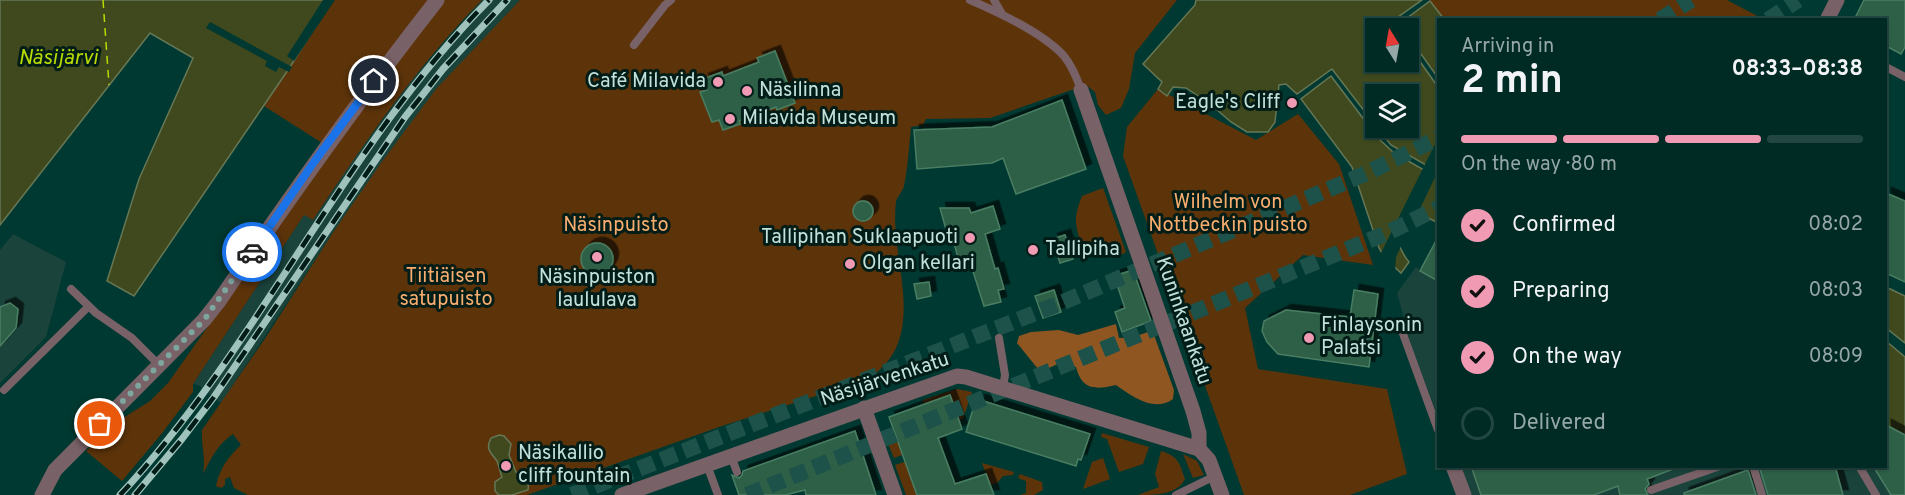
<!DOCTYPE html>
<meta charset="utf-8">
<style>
:root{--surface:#002b25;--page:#0e3732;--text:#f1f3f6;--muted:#95a7a7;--line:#224742;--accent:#f09ab4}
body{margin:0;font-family:Overpass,sans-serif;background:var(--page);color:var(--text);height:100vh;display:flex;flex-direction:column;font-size:22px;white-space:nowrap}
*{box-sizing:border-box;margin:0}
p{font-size:20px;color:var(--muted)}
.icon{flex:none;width:33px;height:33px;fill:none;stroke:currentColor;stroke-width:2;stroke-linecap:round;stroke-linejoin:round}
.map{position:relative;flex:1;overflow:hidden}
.drawer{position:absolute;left:1437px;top:18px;width:450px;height:450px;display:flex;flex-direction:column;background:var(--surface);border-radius:0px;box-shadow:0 2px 4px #0004,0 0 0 2px var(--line)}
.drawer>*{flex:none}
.needle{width:39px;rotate:349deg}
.tools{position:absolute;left:1365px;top:18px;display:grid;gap:12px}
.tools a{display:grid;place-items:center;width:54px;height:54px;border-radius:0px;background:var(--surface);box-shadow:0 2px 4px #0004,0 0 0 2px var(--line);font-size:30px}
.pin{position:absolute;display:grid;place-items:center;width:51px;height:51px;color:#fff;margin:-26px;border:3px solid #fff;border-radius:50%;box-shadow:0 2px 6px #0007}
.courier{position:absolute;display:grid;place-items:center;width:60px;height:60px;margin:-30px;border:4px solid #1a73e8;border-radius:50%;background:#fff;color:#222;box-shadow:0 2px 8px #0007}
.head em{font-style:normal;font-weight:700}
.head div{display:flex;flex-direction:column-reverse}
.head{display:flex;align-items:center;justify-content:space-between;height:102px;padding:0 24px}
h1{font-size:39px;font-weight:700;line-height:45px}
.bar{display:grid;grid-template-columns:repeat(4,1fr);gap:9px 6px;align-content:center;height:72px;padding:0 24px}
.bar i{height:8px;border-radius:4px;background:var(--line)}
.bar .selected{background:var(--accent)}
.bar p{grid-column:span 4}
ol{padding:0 24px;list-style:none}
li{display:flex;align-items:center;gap:18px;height:66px}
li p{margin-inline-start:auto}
li .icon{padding:6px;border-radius:50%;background:var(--accent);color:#111;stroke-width:4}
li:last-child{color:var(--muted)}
li i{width:33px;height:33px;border:3px solid var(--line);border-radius:50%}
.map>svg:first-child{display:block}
.built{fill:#1a433c}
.green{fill:#5d340a}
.forest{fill:#8f5621}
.water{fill:#3f491d;stroke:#667756;stroke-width:1.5}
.pier{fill:#003931}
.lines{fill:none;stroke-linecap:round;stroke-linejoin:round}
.ferry{stroke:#b9da02;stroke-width:1.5;stroke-dasharray:8 6;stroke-linecap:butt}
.building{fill:#2d5e46;stroke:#4a7e63;stroke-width:1.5;filter:url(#shadow)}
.trunk-tunnel{stroke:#1d524a;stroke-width:16;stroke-dasharray:16 8;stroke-linecap:butt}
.service{stroke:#786167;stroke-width:8}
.minor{stroke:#786167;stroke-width:15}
.rail-casing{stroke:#9fc3bc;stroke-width:7}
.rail{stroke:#021d18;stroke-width:4.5;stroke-dasharray:14;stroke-linecap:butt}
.done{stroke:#7da69f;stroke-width:6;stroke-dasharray:0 10.8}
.route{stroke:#1a73e8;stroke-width:8}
.poi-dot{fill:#f09ab4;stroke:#021d18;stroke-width:2}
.labels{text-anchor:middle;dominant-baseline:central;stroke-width:6;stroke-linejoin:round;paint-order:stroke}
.poi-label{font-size:20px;fill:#c1e1da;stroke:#021d18;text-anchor:start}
.park-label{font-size:20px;fill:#f8ad6e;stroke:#021d18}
.street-label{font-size:20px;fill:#c1e1da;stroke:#021d18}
.water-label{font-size:21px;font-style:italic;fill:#b9da02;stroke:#021d18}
</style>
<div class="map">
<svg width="1905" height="495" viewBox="0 0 1905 495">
<defs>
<filter id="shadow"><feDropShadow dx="5.5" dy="-5.5" stdDeviation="0" flood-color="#0009"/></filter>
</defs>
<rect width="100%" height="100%" fill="#003931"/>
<g class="built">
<polygon points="482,0 520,0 436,90 334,231 221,403 198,385 193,384 304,215 313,220 352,161 414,77"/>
<polygon points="13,234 66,262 46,337 0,383 0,250"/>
<polygon points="1438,237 1438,417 1412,347 1397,293 1416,267 1420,270"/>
<polygon points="1886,425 1905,435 1905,495 1468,495 1457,467 1886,466"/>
</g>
<g class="green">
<path d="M333 0H482C417 66 364 143 313 220L304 215 193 384V392L163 432 122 481 86 451 115 423 150 401 168 383 333 150 264 106Z"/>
<path d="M520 0H1177L1135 53 1129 89 1121 108 1106 115 1098 105 1095 92 1086 85 990 118 926 119 923 125 911 127C909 147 908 167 904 186 902 193 897 196 896 202 890 249 916 304 896 348 890 361 880 370 869 379L722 426 527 495H248L234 488 230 477 225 479V485L221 488 216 486C220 468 228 457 241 445L233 434C218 444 211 458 203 474 206 459 201 445 202 430L266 337 334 231 381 163 436 89Z"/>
<polygon points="1429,0 1727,0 1763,19 1444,19"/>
<polygon points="1158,89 1256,140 1298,114 1339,164 1373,265 1303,255 1245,308 1258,369 1387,389 1407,474 1350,495 1244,495 1123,156 1127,127"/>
<path d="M1103 188 1126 252 1115 258 1107 250 1085 256C1077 229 1071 223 1082 196Z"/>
<polygon points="957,389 972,392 963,419 959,420 924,405 923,400"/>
<polygon points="1102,433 1149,447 1143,464 1119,472 1107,439 1101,437"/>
<polygon points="895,434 895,438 905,454 894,458 886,439"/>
<path d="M1161 451C1179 457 1179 462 1185 479 1177 495 1155 495 1138 495L1159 487 1155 474Z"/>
<polygon points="1183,454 1197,461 1204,475 1193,478"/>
<polygon points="1103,458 1110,479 1083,489 1092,462"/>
<polygon points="913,459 917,495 906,495 895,465"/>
<polygon points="982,463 1014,472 1013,475 1003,476 997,483 990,485"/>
<polygon points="1020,474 1042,482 1043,490 1034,495 1020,495 1026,493 1026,481 1018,478"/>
</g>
<path class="forest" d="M1116 324 1119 338 1133 337 1151 331 1154 335 1174 390 1173 399C1154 413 1132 396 1116 385 1095 390 1082 390 1076 367L1062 362 1049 368 1038 369 1017 343 1019 336 1031 332 1059 330 1078 335Z"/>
<g class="water">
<polygon points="0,0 332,0 290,67 134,296 107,281 139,179 193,58 150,33 0,225"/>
<polygon points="1196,0 1422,0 1391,22 1396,28 1376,28 1376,62 1408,62 1409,46 1438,87 1438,172 1391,145 1377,128 1408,128 1408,94 1376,94 1375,125 1332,69 1297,94 1286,84 1279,85 1275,122 1268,132 1247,132 1231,122 1210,104 1186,88 1173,87 1167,96 1158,89 1162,82 1143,64 1195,5"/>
<polygon points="1430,1 1444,19 1438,20 1438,78 1409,37 1408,28 1402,28 1399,24"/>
<path d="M1331 76 1378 138 1394 153 1438 178V223L1415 211 1401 215C1391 229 1399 250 1409 262L1401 273 1385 258 1379 248 1352 167 1301 99Z"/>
<polygon points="1886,287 1905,296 1905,343 1886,328"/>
<polygon points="1886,341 1905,357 1905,435 1886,425"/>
<path d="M499 435 504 436 511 444 509 455 516 472 527 474 529 479 528 490 512 495H499L495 491V482L502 477C500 472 499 466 497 461 491 452 485 450 491 438Z"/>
</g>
<g class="pier">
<polygon points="323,0 335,0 294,61 287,56"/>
<polygon points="210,22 292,67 289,72 279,67 276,72 265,66 267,61 206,28"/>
<polygon points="1438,138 1438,171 1417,215 1408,214 1399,222 1402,244 1396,257 1395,271 1380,255"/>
</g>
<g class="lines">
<polyline class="ferry" points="103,0 109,85"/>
</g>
<g class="building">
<polygon points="1864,0 1905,0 1905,47 1901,54 1886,46 1886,20 1854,20"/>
<polygon points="775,51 795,103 777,110 776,107 739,121 740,124 723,130 719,120 712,122 700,92 707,90 703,79 722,72 723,76 759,62 757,58"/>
<polygon points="1062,100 1086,169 1016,194 1003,158 992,163 917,169 914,130 992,127"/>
<polygon points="1886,193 1905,201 1905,282 1886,273"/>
<circle cx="863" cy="211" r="10"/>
<polygon points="993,206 1000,229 985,234 995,269 998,268 1004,289 998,290 1001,302 984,306 971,265 969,262 960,265 951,232 947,233 940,208 969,208 971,213"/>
<polygon points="1065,235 1073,259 1060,263 1052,239"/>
<polygon points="1438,237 1438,281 1420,271"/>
<circle cx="597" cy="259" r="16"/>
<polygon points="1133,270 1151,321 1122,332 1115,312 1125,308 1114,276"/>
<polygon points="929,282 931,296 917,299 914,284"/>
<polygon points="1054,290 1061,312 1043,318 1035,296"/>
<polygon points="1354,290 1378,294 1369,367 1278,354 1267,342 1262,331 1264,321 1286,310 1350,317"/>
<polygon points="10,303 18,309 16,328 0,346 0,307"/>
<polygon points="950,395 962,429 938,438 955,484 986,474 994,495 917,495 889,417"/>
<polygon points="980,400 1090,434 1081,460 1078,459 1076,466 966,432 974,406 977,407"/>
<polygon points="1886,425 1905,435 1905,495 1891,495 1873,466 1886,466"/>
<polygon points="855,431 876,495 806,495 805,490 785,495 739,495 732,475 739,478 742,475 743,471"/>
<polygon points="1471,466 1676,466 1676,468 1647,479 1649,484 1645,489 1648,495 1620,495 1618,486 1594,495 1481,495"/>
<polygon points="1759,466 1835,466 1843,495 1768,495"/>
<polygon points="1748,470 1756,495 1684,495 1684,493"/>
</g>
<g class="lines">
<g class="trunk-tunnel">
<polyline points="1660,20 1691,0"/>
<polyline points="1768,20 1798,0"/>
<polyline points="572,495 1061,303 1367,173 1438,138"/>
<polyline points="747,495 1387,233 1438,208"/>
</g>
<g class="service">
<path d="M970 0C998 12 1044 34 1064 56 1072 66 1077 78 1081 90"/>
<polyline points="994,0 1002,14"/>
<polyline points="634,45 665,5 671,0"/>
<polyline points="1886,67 1905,77"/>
<polyline points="71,289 96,313 132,338 159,365"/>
<polyline points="1402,331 1438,430"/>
<polyline points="999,338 1005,375 1003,388"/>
<polyline points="4,390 88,307"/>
<polyline points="731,456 737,472"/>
<polyline points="707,465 718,495"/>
<polyline points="1753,466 1762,495"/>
<polyline points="1859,466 1876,495"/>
<polyline points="1651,490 1720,466"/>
<polyline points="1176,495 1215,476"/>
</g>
<g class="minor">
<polyline points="1827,20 1837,0"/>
<polyline points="1081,90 1193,411 1199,433 1199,449"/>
<polyline points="864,408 895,495"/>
<polyline points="1453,466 1464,495"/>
<path d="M42 495 55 470 204 320 219 301C289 198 360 98 437 0"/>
<polyline points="622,495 957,376 966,377 1199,449 1209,460 1222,495"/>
</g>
<g class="rail-casing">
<g id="rail">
<path d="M120 495C261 344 343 147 489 0"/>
<polyline points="135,495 182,439 214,397 405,117 443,69 507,0"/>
</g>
</g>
<use href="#rail" class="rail"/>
</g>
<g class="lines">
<polyline class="done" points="100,424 204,320 252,252"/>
<polyline class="route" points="252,252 314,162 374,81"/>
</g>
<g class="poi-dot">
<circle cx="718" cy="82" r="6"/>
<circle cx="747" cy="91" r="6"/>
<circle cx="1292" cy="103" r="6"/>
<circle cx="730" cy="119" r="6"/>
<circle cx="970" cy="238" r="6"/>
<circle cx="1033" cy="250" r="6"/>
<circle cx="597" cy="257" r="6"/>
<circle cx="850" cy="264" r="6"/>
<circle cx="1309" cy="338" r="6"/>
<circle cx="506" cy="466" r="6"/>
</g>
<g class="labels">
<g class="poi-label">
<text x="706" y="82" text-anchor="end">Café Milavida</text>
<text x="759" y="91">Näsilinna</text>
<text x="1280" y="103" text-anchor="end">Eagle's Cliff</text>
<text x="742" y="119">Milavida Museum</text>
<text x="958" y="238" text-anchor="end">Tallipihan Suklaapuoti</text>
<text x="1045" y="250">Tallipiha</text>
<text x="862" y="264">Olgan kellari</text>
<text x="597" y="278" text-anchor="middle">Näsinpuiston<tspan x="597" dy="23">laululava</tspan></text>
<text x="1321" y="326">Finlaysonin<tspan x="1321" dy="23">Palatsi</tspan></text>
<text x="518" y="454">Näsikallio<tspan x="518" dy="23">cliff fountain</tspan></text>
</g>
<g class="park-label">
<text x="1228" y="203">Wilhelm von<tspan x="1228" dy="23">Nottbeckin puisto</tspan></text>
<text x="616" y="226">Näsinpuisto</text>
<text x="446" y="277">Tiitiäisen<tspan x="446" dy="23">satupuisto</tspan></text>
</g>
<g class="street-label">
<text transform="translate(1183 321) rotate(71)">Kuninkaankatu</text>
<text transform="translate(885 380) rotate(-18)">Näsijärvenkatu</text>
</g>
<g class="water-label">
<text x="58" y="58">Näsijärvi</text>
</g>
</g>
</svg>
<div class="tools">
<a><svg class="needle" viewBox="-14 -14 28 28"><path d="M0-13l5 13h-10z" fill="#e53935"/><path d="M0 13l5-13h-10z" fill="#95a7a7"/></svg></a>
<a><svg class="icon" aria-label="layers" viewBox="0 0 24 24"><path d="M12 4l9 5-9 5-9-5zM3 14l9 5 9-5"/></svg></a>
</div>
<div class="pin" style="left:100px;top:424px;background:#ea580c"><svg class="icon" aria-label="bag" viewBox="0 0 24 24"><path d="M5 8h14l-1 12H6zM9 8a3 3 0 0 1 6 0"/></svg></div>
<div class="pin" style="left:374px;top:81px;background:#1f2937"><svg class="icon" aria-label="home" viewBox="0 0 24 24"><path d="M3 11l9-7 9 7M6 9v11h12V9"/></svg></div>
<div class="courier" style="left:252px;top:252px"><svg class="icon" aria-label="car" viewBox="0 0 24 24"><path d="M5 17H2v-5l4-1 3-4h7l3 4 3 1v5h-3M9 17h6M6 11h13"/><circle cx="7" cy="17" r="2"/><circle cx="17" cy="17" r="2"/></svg></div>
<section class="drawer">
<div class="head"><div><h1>2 min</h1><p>Arriving in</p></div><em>08:33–08:38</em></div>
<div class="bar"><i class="selected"></i><i class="selected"></i><i class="selected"></i><i></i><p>On the way · 80 m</p></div>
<ol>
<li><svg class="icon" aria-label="check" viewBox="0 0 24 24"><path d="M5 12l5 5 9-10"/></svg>Confirmed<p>08:02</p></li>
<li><svg class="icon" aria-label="check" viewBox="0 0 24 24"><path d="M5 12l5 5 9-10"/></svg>Preparing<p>08:03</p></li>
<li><svg class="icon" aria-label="check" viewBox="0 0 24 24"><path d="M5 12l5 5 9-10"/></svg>On the way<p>08:09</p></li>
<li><i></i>Delivered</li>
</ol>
</section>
</div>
